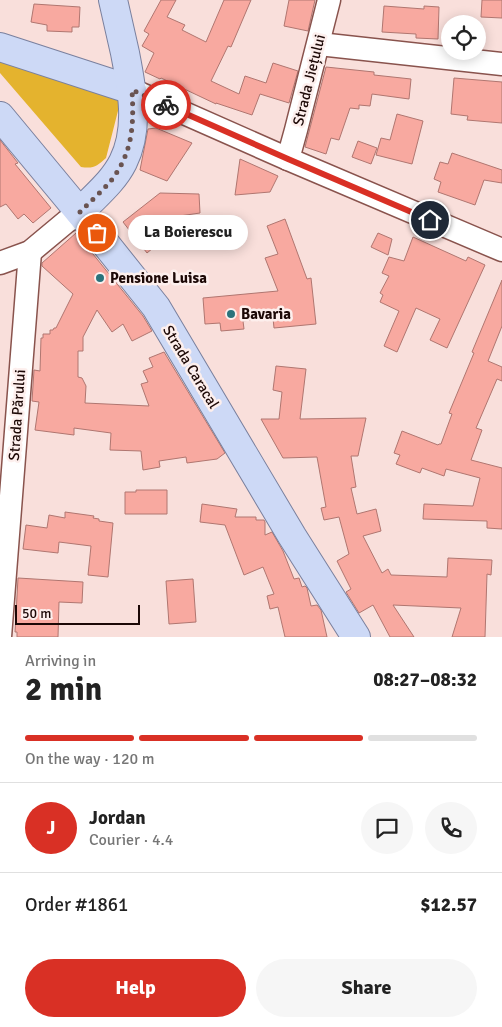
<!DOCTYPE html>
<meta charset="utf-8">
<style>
:root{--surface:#fff;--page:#f6f6f6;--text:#222;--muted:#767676;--line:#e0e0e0;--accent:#d93025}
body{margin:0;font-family:Signika,sans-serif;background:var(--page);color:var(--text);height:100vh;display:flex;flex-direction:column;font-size:19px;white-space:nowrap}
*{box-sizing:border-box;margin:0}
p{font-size:16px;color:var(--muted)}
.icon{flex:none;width:28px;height:28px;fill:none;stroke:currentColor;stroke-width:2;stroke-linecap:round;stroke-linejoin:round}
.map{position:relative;height:637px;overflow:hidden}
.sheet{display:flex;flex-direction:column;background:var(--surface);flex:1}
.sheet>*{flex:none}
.tools{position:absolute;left:441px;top:15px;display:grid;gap:10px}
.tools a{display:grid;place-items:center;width:45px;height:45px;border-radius:50%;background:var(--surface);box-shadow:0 2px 12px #0003;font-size:25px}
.scale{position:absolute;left:15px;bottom:12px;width:125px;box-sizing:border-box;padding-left:5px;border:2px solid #1c0806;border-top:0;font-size:14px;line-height:18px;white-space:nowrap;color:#1c0806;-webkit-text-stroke:4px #fdefed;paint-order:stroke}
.pin{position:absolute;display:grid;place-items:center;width:42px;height:42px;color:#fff;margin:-21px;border:2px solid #fff;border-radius:50%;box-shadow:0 1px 5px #0007}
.courier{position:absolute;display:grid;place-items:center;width:50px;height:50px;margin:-25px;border:4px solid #d93025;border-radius:50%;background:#fff;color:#222;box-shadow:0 1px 6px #0007}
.bubble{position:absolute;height:35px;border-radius:18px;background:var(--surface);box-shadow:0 2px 12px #0003;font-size:16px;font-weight:800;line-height:35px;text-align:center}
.headline em{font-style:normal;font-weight:800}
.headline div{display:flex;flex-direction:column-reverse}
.headline{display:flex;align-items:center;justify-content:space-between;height:85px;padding:0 25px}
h1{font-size:32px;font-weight:800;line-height:38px}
.bar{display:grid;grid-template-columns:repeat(4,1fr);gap:8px 5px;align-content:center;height:60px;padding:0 25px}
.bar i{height:6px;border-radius:4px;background:var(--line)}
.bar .active{background:var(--accent)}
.bar p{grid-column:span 4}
.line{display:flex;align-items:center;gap:12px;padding:0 25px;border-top:1px solid var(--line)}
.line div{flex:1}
.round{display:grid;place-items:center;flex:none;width:52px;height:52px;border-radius:26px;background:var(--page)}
.button{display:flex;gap:10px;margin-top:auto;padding:10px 25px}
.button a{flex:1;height:58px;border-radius:30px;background:var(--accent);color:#fff;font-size:20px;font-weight:800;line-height:58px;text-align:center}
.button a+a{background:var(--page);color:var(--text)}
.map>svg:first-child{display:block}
.green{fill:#e4b32e}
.building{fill:#f8a9a0;stroke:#b07670}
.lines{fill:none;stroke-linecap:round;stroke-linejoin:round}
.minor-casing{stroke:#89534d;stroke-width:25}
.major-casing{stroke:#7a809e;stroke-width:30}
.minor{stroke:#fff;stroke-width:22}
.major{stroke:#cdd9f6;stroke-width:28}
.done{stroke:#695351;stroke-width:5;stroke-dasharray:0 9}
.route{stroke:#d93025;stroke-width:6}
.poi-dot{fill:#2a737c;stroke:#fdefed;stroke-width:2}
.labels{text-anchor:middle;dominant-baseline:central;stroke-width:5;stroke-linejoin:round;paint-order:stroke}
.street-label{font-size:15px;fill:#1c0806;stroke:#fdefed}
.poi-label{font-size:15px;font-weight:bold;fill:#1c0806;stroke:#fdefed;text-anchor:start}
</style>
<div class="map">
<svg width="502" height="637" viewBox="0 0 502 637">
<rect width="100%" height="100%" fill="#f9dfdb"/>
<path class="green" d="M0 56 121 99 106 158C97 166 94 169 81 167L0 73Z"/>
<g class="building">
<polygon points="161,0 176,0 167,17 185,25 182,30 206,42 224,0 251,0 231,47 228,46 211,81 239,94 245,76 266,83 273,63 298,71 289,103 260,94 252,115 216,103 216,104 161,78 160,79 145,72 154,53 142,46 149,34 144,31"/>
<polygon points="289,0 315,0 308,31 284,26"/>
<polygon points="482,0 502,0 502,18 481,17"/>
<polygon points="34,4 80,7 79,27 72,27 72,32 47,31 47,25 31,22"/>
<polygon points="384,6 424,9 424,6 439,7 438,39 416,38 416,34 382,32"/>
<polygon points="326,67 374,72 374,75 411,79 409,99 372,94 370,106 359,105 359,109 350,108 339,140 331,138 326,154 305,147"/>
<polygon points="454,78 502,82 502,123 467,120 468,116 451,114"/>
<polygon points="397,114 423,121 412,164 376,155 381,138 390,140"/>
<polygon points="156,128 192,143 167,181 140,170 148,129"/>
<polygon points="0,140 18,163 15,164 51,208 33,223 24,214 18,219 6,204 0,207"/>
<polygon points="358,141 377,148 371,164 352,157"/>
<polygon points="452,153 502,170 502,183 484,180 475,205 438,192 441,182 434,179 440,162 448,164"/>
<polygon points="240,159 278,176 270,192 235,195"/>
<polygon points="160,193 199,194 200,213 166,218 177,228 147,253 123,222"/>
<polygon points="285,219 307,279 311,278 316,324 274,328 273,318 243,321 244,329 221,331 220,323 205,324 203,298 278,291 265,258 278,254 267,226"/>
<polygon points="76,233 143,316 152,331 132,341 123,324 112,332 97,310 83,337 83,351 78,351 78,377 82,378 86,386 85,403 149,406 141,384 148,382 143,371 153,367 149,358 164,352 225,453 217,459 187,463 186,457 159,461 160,467 143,470 141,451 110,450 111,433 74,428 74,435 35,430 39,402 32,401 34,370 40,371 41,338 43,338 43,334 50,334 50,330 53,330 54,328 56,328 73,294 42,266 42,263"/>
<polygon points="378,233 392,239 388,255 371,247"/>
<polygon points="413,237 466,261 468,257 485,265 447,348 430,340 440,319 416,308 397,352 384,346 399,311 380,302 383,295 380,293 389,276 382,273 389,257 404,261"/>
<polygon points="502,280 502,326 488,361 502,367 502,381 497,379 476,428 482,430 471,460 502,468 502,529 487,528 487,521 423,519 424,504 473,506 480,478 446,469 444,476 422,468 420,473 396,464 400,455 394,453 402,431 438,445 439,444 441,444 452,414 449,413 474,353 472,352"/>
<polygon points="276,366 306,369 300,419 366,418 358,456 351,456 356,487 351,488 357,514 376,509 381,531 363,536 382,573 388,569 391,575 447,577 448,558 492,560 491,575 487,574 485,637 452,637 461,608 393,605 414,637 390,637 373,605 359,613 346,592 351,589 337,561 349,554 339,517 324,520 321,508 326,507 317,457 283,458 261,419 279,419 282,392 273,390"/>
<polygon points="136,490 167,490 167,514 125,514 125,492 136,492"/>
<polygon points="202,504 237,509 235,517 256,517 256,520 264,520 265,522 265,535 272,532 283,551 294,579 299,578 302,587 305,586 307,588 311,606 317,605 321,610 327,637 285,637 278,607 270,609 267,596 274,594 263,567 244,575 225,525 200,522"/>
<polygon points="65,512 94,516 93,518 99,519 99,521 113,523 108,577 88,575 91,546 59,542 58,553 23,549 26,525 47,528 49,515 65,518"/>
<polygon points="18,578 83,582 82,603 59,602 58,637 17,637 17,632 15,632"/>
<polygon points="193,579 196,622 169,624 166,581"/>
</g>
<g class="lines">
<g class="minor-casing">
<g id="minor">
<polyline points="319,44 502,64"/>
<polyline points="132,90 288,159 502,250"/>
<polyline points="288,159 296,130 329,0"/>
<polyline points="0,263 30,252 66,222 80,212"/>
<polyline points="0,637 30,252"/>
</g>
</g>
<g class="major-casing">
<g id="major">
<polyline points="0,47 132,90"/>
<polyline points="0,116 97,233 156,307 292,536 356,637"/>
<path d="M80 212C95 196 113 182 123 162 140 128 132 89 125 53 121 35 117 17 113 0"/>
</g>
</g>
<use href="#minor" class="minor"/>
<use href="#major" class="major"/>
</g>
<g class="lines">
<path class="done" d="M97 233 80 212C90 202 101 192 110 182 133 153 134 125 132 90L166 105"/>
<polyline class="route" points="166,105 288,159 430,220"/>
</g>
<g class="poi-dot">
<circle cx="100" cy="278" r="5"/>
<circle cx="231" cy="314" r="5"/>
</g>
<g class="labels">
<g class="street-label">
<text transform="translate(309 80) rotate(-76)">Strada Jiețului</text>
<text transform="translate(191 367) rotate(59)">Strada Caracal</text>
<text transform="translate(17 415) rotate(-86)">Strada Părului</text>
</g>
<g class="poi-label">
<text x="110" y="278">Pensione Luisa</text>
<text x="241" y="314">Bavaria</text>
</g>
</g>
</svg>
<div class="tools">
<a><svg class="icon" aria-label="locate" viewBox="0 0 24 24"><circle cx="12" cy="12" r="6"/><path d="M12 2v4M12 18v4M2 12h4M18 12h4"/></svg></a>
</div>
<div class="scale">50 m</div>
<div class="pin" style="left:97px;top:233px;background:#ea580c"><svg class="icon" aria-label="bag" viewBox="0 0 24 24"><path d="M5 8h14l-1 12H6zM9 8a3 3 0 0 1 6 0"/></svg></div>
<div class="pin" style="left:430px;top:220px;background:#1f2937"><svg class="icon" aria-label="home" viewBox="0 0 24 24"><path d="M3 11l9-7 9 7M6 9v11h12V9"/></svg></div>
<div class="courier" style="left:166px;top:105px"><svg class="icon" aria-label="bike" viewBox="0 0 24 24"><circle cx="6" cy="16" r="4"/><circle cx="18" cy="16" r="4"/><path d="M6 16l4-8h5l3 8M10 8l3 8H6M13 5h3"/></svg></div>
<div class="bubble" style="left:128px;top:215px;width:120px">La Boierescu</div>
</div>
<section class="sheet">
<div class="headline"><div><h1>2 min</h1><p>Arriving in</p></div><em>08:27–08:32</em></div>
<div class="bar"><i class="active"></i><i class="active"></i><i class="active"></i><i></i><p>On the way · 120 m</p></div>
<div class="line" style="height:90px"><b class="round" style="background:var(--accent);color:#fff">J</b><div><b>Jordan</b><p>Courier · 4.4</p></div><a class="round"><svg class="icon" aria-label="chat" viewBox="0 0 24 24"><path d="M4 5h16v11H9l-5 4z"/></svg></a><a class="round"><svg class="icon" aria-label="phone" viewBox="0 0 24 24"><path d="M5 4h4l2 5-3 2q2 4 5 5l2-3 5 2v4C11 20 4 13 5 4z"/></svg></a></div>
<div class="line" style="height:65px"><div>Order #1861</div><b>$12.57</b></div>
<div class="button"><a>Help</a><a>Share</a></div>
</section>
